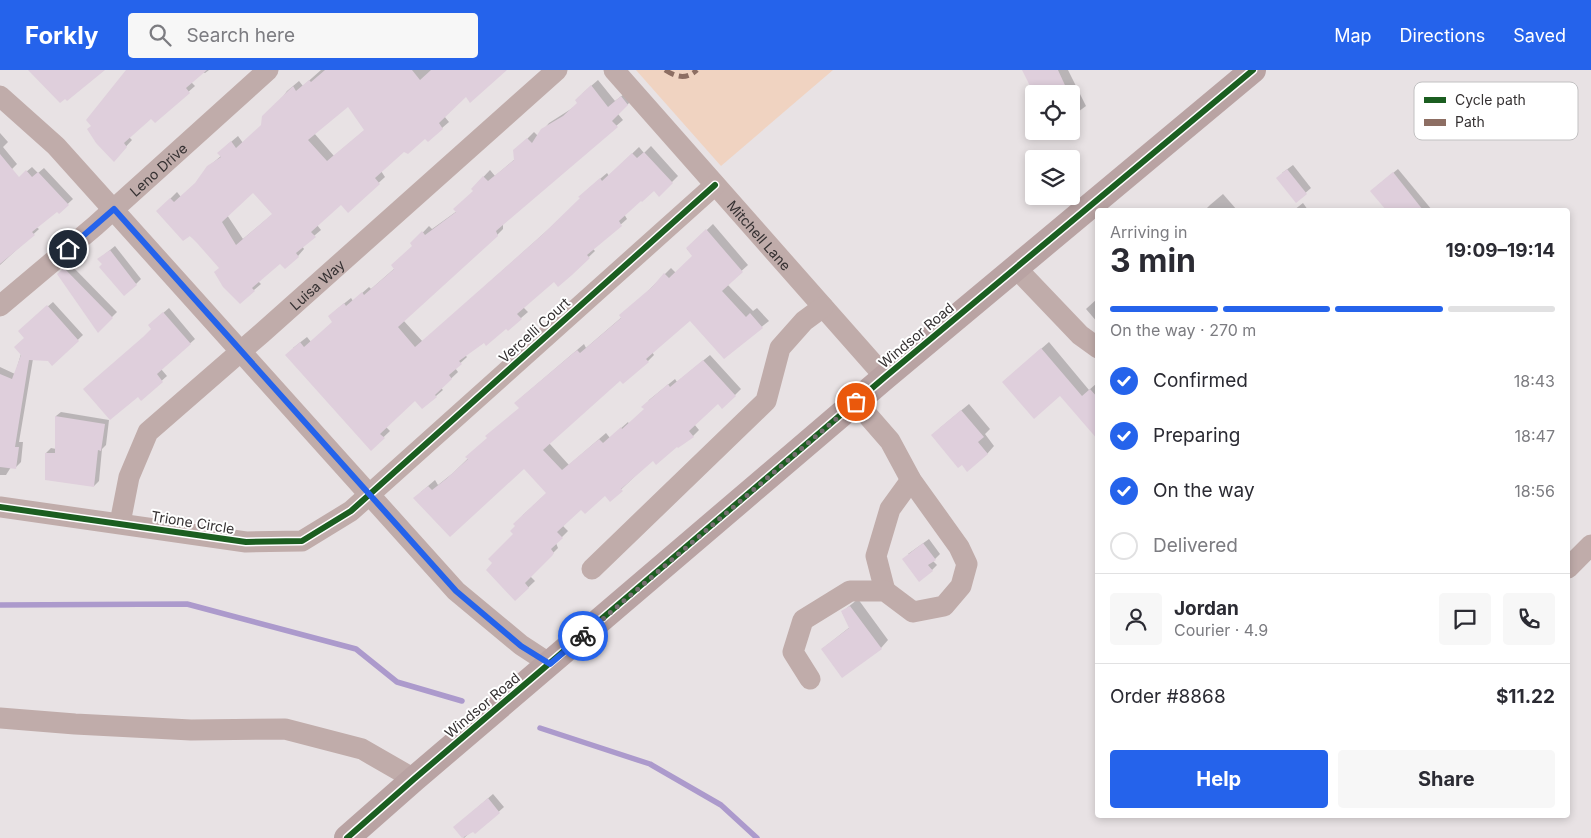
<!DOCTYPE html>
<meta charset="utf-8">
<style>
:root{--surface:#fff;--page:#f7f7f7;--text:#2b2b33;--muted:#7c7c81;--line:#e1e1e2;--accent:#2563eb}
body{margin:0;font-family:Inter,sans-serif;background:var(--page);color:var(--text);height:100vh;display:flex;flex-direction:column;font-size:19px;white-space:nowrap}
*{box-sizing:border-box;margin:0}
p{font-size:16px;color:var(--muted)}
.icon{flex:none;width:28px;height:28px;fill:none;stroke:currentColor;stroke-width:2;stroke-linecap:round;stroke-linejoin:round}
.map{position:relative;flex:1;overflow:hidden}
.panel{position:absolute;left:1095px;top:138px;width:475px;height:610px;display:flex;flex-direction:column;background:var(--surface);border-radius:5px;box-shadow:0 2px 8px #0003}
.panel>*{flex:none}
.tools{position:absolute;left:1025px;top:15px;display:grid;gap:10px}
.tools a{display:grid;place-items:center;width:55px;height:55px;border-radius:5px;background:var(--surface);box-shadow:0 2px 8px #0003;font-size:25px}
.pin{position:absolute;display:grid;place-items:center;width:42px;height:42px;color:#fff;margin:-21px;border:2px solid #fff;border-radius:50%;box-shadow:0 1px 5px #0007}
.courier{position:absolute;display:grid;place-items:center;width:50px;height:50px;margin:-25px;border:4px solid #2563eb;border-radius:50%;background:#fff;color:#222;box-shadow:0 1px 6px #0007}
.headline em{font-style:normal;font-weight:700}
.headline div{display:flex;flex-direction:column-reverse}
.headline{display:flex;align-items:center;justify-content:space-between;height:85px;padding:0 15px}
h1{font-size:32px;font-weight:700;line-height:38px}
.bar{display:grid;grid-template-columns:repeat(4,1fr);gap:8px 5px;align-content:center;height:60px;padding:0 15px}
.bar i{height:6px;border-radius:4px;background:var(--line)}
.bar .current{background:var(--accent)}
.bar p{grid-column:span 4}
.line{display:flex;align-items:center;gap:12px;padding:0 15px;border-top:1px solid var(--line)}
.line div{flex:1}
.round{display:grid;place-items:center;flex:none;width:52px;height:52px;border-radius:5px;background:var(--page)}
ol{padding:0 15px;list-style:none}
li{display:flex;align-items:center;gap:15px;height:55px}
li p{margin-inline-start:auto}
li .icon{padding:5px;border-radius:50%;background:var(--accent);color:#fff;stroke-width:4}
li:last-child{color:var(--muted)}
li i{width:28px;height:28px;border:2px solid var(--line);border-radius:50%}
.action{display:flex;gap:10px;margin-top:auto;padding:10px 15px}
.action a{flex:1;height:58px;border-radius:5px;background:var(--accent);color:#fff;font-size:20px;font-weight:700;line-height:58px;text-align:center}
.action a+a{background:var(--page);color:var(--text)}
header{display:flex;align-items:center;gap:30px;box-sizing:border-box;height:70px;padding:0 25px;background:var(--accent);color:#fff}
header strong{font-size:24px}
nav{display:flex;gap:28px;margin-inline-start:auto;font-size:18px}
.search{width:350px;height:45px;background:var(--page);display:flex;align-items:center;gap:12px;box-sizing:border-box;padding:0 18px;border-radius:5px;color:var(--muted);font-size:19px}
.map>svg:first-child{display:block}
.green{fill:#f0d3c1}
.shadow{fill:#0003;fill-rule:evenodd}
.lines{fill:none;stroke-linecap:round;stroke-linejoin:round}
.stream{stroke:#ac9acc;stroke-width:5.5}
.building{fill:#dfcfdc;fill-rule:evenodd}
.minor{stroke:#c0acaa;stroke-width:21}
.major{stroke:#b9a3a3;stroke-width:26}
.quiet{stroke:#8d6e63;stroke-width:5;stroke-dasharray:10 5;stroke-linecap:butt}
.cycleway-casing{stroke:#fff;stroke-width:9}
.cycleway{stroke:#1b5e20;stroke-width:6}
.done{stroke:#746f70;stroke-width:5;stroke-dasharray:0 9}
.route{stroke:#2563eb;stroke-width:6}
.labels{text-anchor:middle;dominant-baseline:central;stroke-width:4;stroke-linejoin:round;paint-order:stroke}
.street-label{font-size:14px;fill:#353132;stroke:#fff}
.key{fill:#fff;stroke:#c2c1c2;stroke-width:1}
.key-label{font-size:14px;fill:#353132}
</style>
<header>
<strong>Forkly</strong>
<div class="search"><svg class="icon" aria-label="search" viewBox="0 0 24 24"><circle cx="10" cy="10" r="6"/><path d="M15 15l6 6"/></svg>Search here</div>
<nav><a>Map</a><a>Directions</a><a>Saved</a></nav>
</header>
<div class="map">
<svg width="1591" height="768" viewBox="0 0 1591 768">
<rect width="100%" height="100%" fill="#e8e2e4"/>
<polygon class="green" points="636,0 833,0 721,96"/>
<g class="shadow">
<polygon points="127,0 209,0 205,3 202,2 191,12 195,16 155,51 152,47 129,67 132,70 119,84"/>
<path d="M321 0H505L466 26 444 46 449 52 428 70 426 67 404 81 381 101 385 107 361 129 341 133 317 155 321 160 302 176 304 179 298 186 285 197 280 192 258 211 261 214 240 232 220 198 198 172 158 141 177 122 181 127 197 112 208 97 221 86 225 77 238 66 243 73 263 55 287 21 299 11 303 16ZM349 35 365 60 334 86 314 63ZM253 121 274 143 243 169 227 145Z"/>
<polygon points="1024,0 1068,0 1086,36 1071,47 1071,24 1035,24"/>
<polygon points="598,10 615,31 628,21 634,28 618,44 623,50 503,154 503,159 497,165 403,250 423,272 551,157 582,128 587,120 607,103 609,106 639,77 644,83 651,76 678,106 659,125 654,120 641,129 624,144 627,149 593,179 595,181 571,204 554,211 523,237 528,242 521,248 465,285 467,287 455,298 458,302 441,318 443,320 436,326 422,337 415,329 386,357 390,361 371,379 293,278 307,267 311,272 334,251 336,240 351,228 353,231 369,217 371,219 395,198 413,176 412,174 429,156 432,159 457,141 474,121 472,119 490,100 495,106 515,89 515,81 534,62 538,66 549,53 571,39 579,33 583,23"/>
<polygon points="0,63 8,72 3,77 17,94 12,99 0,100"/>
<polygon points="1293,95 1311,118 1296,131 1282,103"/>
<polygon points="32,97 38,103 44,98 73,129 59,142 57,140 36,157 39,159 0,195 0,124"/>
<polygon points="1398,99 1432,140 1387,140 1377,116"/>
<polygon points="1223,124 1237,140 1205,140 1210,135"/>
<polygon points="1303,133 1308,140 1294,140"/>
<polygon points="713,154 748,195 727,214 753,241 757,238 769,251 724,287 690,249 652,282 654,285 648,291 620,309 549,373 569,395 606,363 610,368 628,352 629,354 645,339 649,330 675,309 677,312 710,285 741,319 723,337 718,332 694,354 699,360 693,366 653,389 610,430 605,425 581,438 563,456 568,461 556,473 558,478 530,506 535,511 515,530 514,464 523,445 547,423 524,397 450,465 421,422 435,410 438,415 453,403 520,338 522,327 584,274 586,278 622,247 671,198 676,203 693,186 687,179"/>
<polygon points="115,176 141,209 136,214 103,194 99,189"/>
<polygon points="70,194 117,242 98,261 63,200"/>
<polygon points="1098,228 1098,253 1086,239"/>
<polygon points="53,232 83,265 52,294 49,290 33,289 19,372 23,372 21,392 16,397 11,397 6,405 0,405 0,297 15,304 26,267 25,256"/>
<polygon points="169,238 195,269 161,299 167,306 141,329 155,250"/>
<polygon points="1049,272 1089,320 1097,313 1098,368 1061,324 1003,312"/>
<polygon points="969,334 990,359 985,364 994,376 987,384 940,358"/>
<polygon points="61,342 109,350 106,375 102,379 99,411 94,416 46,383 51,378 56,379 56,346"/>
<polygon points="929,469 940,484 933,491 937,495 932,500 908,484"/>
<polygon points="858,529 888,570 881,578 822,579 850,557 842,542"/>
<polygon points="493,724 504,737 476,762 473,760 464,768 455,757"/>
</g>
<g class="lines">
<g class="stream">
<polyline points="0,535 187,534 356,579 397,612 462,631"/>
<polyline points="540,658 650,694 721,735 757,768"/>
</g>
</g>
<g class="building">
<polygon points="28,0 105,0 67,31 65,29 60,33"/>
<polygon points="126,0 207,0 186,18 190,23 155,53 151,49 124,73 127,77 114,92 96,73 87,59 91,56 86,50"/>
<path d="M325 0H412L420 10 431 0H507L470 33 466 27 439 53 443 59 428 72 425 69 408 84 404 82 375 108 380 114 348 143 341 135 311 162 316 167 296 183 299 187 285 199 280 194 252 218 255 221 240 234 223 217 214 202 219 198 197 173 190 166 183 171 156 141 170 128 174 132 195 113 207 96 221 87 217 83 231 71 236 78 261 55 262 46 293 16 296 21 309 10 311 12ZM348 37 364 60 327 91 308 70ZM253 123 272 144 236 175 222 152Z"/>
<polygon points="1022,0 1058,0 1069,24 1034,24"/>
<polygon points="591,15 608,37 621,26 628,35 612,51 618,57 496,161 498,166 398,257 415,277 543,164 580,128 578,127 600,108 602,111 632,83 637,88 644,82 673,113 659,127 654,121 642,132 641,131 619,151 622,156 587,185 590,188 572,205 558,217 554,212 517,244 522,249 508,261 506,259 486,276 484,273 459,291 462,294 449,305 452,309 435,325 437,327 422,339 415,331 380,364 385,368 371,381 285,285 300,272 304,277 332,252 328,246 344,233 346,236 362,222 364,225 394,199 391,195 412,176 410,173 422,161 425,165 456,142 453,139 473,121 471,119 483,106 488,111 514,90 513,80 527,68 532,73 541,59 563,46 577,33 575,30"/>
<polygon points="0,84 19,107 26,100 32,107 38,102 69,135 59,144 57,142 32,162 35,165 0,194"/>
<polygon points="1287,99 1307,124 1296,133 1276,108"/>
<polygon points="1393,102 1423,140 1386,140 1370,121"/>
<polygon points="706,159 743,202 722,221 746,247 750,243 763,258 724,289 690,251 646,289 649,292 623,314 620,311 543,380 562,400 599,369 603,373 621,357 622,359 644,339 641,337 668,314 670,317 703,290 736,326 722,339 718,334 689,361 694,367 678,378 677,377 656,395 653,391 621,419 623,421 610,432 605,426 585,444 581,440 557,462 563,468 551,479 554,483 552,486 525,513 529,518 515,531 486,500 492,493 488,489 513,464 510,461 515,456 513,454 546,423 524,399 450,467 413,428 428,416 432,420 446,409 468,389 465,387 487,368 485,366 519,338 514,333 577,280 580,283 621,248 619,245 652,217 664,203 669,208 692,186 686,178"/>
<polygon points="110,180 137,215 124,226 99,197 102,194 97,189"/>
<polygon points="64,198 113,248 98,263 57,204"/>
<polygon points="47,235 79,271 52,296 48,291 29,290 15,377 19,377 16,399 0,397 0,304 12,309 21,285 14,277 24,268 18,261"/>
<polygon points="163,242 191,274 157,304 163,312 141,331 138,327 110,350 83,319 143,267 151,259 148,255"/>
<polygon points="1041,278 1082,326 1090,319 1098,328 1098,370 1060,326 1034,349 1002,312"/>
<polygon points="961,340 984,367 978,372 988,384 967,402 962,395 958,398 931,365"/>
<polygon points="55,346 105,354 101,381 98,380 94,417 45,410 45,383 55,383"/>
<polygon points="923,473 936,490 928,495 933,501 919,512 902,489"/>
<polygon points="850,536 882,579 842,608 821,579 849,558 841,541"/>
<polygon points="488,728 500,743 475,764 473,762 462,768 453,757"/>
</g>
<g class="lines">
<g class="minor">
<path id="s1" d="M614 0 885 307"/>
<polyline points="0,26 56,76 456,521 521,575 550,594"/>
<polyline points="1016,198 1080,265 1098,278"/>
<path id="s2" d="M0 236 95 156 268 0"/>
<polyline points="0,437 246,472 302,471 351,441 715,115"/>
<path id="s3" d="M120 453 129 407 148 362 262 263 557 0"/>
<polyline points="1568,498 1591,475"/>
<polyline points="592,499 766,331 780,278 804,251 823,237"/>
<polyline points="885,521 876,486 890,439 911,410"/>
<polyline points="810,609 793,582 803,550 850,521 885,521 913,542 944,536 961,516 967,494 959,477 911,410 890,371 856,332"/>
<polyline points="0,648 75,654 191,660 285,659 362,679 414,709"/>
</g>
<polyline class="major" points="347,768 414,709 885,307 1253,0"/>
<path class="quiet" d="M665 0C676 7 686 10 697 0"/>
<g class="cycleway-casing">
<g id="cycleway">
<polyline points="0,437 246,472 302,471 351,441 715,115"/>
<polyline points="347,768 414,709 885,307 1253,0"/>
</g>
</g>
<use href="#cycleway" class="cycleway"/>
</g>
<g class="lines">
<polyline class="done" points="583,566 856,332"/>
<polyline class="route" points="68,179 114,139 456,521 521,576 550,594 583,566"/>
</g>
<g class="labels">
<g class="street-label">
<text stroke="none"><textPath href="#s2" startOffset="209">Leno Drive</textPath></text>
<text stroke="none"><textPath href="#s1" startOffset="220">Mitchell Lane</textPath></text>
<text stroke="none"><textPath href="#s3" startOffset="320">Luisa Way</textPath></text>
<text transform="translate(534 260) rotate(-42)">Vercelli Court</text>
<text transform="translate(916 265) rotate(-40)">Windsor Road</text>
<text transform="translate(193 452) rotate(9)">Trione Circle</text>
<text transform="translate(482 635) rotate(-40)">Windsor Road</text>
</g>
</g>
<rect x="1414" y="12" width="164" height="58" rx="8" class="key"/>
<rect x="1424" y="27" width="22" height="6" fill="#1b5e20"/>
<rect x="1424" y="49" width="22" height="7" fill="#8d6e63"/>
<g class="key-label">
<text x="1455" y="35">Cycle path</text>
<text x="1455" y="57">Path</text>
</g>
</svg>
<div class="tools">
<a><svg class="icon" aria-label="locate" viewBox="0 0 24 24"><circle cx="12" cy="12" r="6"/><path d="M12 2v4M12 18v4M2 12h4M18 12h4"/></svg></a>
<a><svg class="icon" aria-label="layers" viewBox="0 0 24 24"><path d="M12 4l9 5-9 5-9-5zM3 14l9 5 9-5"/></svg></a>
</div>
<div class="pin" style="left:856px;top:332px;background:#ea580c"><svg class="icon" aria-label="bag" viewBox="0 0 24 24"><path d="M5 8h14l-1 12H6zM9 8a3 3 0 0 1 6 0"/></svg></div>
<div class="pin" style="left:68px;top:179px;background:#1f2937"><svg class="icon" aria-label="home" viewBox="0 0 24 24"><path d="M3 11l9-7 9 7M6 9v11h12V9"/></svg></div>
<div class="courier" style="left:583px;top:566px"><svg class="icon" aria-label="bike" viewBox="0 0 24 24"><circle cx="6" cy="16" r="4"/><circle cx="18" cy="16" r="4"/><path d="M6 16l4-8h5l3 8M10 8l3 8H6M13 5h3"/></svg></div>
<section class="panel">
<div class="headline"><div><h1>3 min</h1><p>Arriving in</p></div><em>19:09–19:14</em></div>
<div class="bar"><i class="current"></i><i class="current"></i><i class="current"></i><i></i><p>On the way · 270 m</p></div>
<ol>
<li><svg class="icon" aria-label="check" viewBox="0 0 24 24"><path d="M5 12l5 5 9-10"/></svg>Confirmed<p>18:43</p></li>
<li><svg class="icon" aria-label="check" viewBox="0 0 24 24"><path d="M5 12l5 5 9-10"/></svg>Preparing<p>18:47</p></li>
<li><svg class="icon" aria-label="check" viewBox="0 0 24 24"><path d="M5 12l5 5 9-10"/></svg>On the way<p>18:56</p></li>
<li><i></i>Delivered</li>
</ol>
<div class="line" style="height:90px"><a class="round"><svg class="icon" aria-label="person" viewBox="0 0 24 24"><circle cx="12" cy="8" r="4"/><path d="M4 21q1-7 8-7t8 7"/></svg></a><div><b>Jordan</b><p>Courier · 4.9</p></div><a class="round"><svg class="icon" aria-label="chat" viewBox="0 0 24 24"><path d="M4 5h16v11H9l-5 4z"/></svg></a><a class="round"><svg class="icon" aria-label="phone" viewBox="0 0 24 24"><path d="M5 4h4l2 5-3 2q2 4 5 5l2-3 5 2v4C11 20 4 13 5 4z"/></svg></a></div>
<div class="line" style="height:65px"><div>Order #8868</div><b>$11.22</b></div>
<div class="action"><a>Help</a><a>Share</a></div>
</section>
</div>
